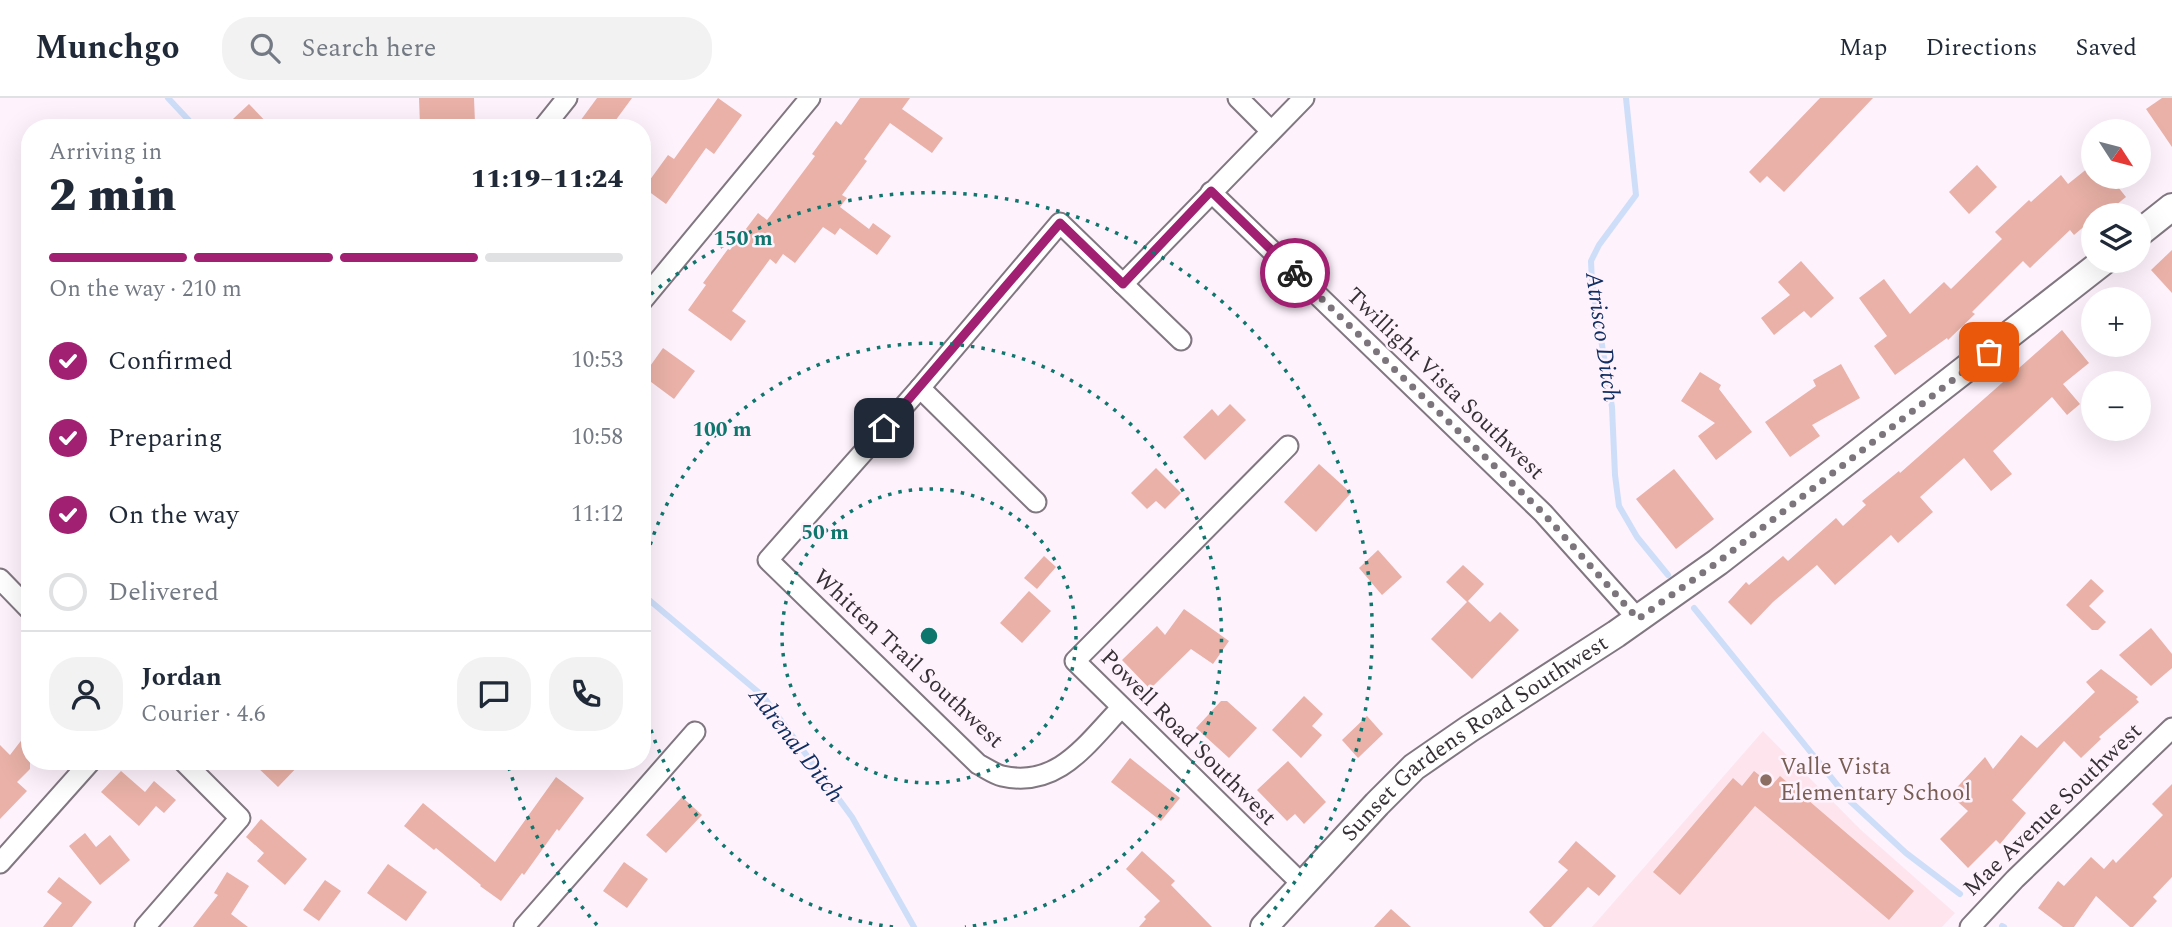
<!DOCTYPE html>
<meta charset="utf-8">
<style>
:root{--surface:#fff;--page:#f2f2f3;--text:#1f2937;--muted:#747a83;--line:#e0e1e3;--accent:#a12072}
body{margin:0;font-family:Spectral,serif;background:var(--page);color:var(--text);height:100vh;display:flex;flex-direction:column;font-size:26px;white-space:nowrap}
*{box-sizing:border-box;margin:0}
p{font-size:23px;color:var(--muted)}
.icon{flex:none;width:38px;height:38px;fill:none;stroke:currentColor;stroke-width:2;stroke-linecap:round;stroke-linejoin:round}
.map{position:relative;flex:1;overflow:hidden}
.drawer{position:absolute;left:21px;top:21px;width:630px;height:651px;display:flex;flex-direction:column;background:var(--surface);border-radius:28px;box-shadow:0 7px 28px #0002}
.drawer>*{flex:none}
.needle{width:46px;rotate:126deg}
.tools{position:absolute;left:2081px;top:21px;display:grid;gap:14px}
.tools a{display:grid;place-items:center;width:70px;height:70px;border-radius:50%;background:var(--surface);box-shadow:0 7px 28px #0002;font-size:35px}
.pin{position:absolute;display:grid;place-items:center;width:60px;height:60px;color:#fff;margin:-30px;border-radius:14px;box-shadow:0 4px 10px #0006}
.courier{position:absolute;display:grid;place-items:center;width:70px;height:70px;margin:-35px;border:5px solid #a12072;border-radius:50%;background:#fff;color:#222;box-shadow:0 2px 9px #0007}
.headline em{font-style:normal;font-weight:800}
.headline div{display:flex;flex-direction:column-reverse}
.headline{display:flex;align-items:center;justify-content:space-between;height:119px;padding:0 28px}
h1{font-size:46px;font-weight:800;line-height:52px}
.bar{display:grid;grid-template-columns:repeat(4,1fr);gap:10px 7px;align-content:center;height:84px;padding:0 28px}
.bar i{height:9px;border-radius:5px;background:var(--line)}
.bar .active{background:var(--accent)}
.bar p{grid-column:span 4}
.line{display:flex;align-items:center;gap:18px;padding:0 28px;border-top:2px solid var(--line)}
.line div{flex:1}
.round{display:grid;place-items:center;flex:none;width:74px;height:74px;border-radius:28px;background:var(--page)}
ol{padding:0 28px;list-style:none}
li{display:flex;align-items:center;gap:21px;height:77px}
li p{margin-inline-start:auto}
li .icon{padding:7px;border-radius:50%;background:var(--accent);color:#fff;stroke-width:4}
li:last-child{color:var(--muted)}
li i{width:38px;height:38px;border:4px solid var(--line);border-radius:50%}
header{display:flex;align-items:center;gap:42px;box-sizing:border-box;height:98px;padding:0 35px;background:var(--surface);border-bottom:2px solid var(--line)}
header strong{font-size:33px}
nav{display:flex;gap:38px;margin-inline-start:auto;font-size:24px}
.search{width:490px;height:63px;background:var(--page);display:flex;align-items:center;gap:18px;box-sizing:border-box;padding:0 24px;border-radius:28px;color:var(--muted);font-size:26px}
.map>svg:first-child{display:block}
.education{fill:#fee5ed}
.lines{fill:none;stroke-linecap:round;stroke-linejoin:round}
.stream{stroke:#cedef9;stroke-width:6}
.building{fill:#e9b1a7}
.street-casing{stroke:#817781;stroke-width:23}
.secondary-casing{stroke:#817781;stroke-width:30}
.street{stroke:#fff;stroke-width:19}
.secondary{stroke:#fff;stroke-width:26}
.done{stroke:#7c757b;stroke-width:7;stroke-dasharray:0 12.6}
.route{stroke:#a12072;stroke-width:9}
.ring{fill:none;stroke:#0f766e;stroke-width:3.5;stroke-dasharray:3.5 7}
.education-dot{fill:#8d6e63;stroke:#fef2fd;stroke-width:2.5}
.labels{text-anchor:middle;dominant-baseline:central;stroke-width:5;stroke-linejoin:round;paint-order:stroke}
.street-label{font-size:23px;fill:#363135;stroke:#fef2fd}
.education-label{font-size:23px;fill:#785e54;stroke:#fef2fd;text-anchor:start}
.water-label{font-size:24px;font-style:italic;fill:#102e61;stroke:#fef2fd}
.centre{fill:#0f766e;stroke:#fef2fd;stroke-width:3.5}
.ring-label{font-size:21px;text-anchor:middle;font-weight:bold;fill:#0f766e;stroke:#fef2fd;stroke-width:5;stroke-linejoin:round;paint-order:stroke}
</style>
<header>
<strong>Munchgo</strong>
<div class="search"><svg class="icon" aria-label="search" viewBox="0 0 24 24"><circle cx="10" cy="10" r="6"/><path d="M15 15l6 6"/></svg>Search here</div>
<nav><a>Map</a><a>Directions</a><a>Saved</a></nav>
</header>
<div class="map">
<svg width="2172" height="829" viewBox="0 0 2172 829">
<rect width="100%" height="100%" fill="#fef2fd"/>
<polygon class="education" points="1763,633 1861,732 1955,815 1942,829 1592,829"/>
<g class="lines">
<g class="stream">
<polyline points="168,0 196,30"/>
<polyline points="1626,0 1636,97 1599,147 1591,163 1592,185 1612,309 1615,377 1619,408 1637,439 1668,477"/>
<polyline points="642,496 763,598 852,719 914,829"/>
<polyline points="1694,510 1851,704 1906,755 1960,796"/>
<polyline points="2002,828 2004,829"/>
</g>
</g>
<g class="building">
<polygon points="419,0 474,0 475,25 420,27"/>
<polygon points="597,0 632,0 610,30 575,30"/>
<polygon points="718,0 742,17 714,56 706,50 666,106 644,90 668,57 674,61"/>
<polygon points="860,0 910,0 902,11 943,40 932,55 890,25 864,61 867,63 842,97 847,100 840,109 869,131 873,125 891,138 877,157 840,130 835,137 823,129 795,165 783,156 776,166 770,161 732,213 746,223 731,243 688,212 706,187 703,185 728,151 730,152 758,115 767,122 815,58 812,56 836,23 841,27"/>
<polygon points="1820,0 1873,0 1784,94 1767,78 1760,85 1749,74"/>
<polygon points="2162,0 2172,0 2172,49 2146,11"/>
<polygon points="249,6 272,30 241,30 233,21"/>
<polygon points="2093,66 2093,79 2110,79 2126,99 2106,115 2104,111 2097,117 2093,117 2093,121 2074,137 2070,132 2030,170 2023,163 1972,214 1975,216 1948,242 1947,240 1895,277 1874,248 1887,238 1859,200 1884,181 1910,216 1944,184 1951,191 2002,141 1995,134 2029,102 2031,104 2061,77 2068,86"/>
<polygon points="1977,67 1997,89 1969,116 1949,94"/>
<polygon points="2172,152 2172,195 2151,172"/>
<polygon points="1801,163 1834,200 1811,220 1804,213 1774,237 1761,220 1790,197 1778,184"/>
<polygon points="2062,232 2089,265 2063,286 2080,306 2067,317 2052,299 1993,353 2012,376 1991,393 1964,360 1920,399 1933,414 1898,445 1891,437 1835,487 1817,467 1773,504 1751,527 1728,504 1746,484 1749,487 1783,458 1788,463 1836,420 1843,428 1866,407 1862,403 1899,373 1900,375"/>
<polygon points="663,250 695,273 674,301 643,278"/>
<polygon points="1841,266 1860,300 1812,327 1820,338 1790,359 1765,324 1816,288 1813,282"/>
<polygon points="1700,274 1721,287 1719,291 1752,334 1716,362 1698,338 1715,325 1681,303"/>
<polygon points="1230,306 1246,322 1205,362 1183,339 1212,311 1218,318"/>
<polygon points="1319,366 1351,395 1316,434 1284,404"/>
<polygon points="1156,370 1181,395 1165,411 1156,403 1147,411 1131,395"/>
<polygon points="1674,371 1714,421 1676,451 1636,401"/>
<polygon points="1378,452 1402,479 1382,497 1359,470"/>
<polygon points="1044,458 1056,469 1037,491 1024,480"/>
<polygon points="1463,467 1484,486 1468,503 1490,524 1500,514 1519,532 1472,581 1431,541 1467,504 1446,484"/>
<polygon points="2091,481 2104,493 2089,508 2106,524 2098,532 2092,532 2066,507"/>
<polygon points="1029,493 1051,513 1022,545 1000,525"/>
<polygon points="1184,511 1229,543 1213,566 1191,551 1150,591 1122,562 1157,528 1165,537"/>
<polygon points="2151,530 2172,556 2172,570 2151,588 2119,557"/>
<polygon points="2101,571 2138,599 2136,601 2139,604 2099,639 2101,641 2081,660 2064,643 2012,702 2026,715 2000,746 1996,742 1968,770 1940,741 1968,713 1950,697 1985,659 1993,671 2021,637 2037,650 2095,594 2086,584"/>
<polygon points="1304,598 1323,616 1312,628 1322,637 1301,660 1272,632"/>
<polygon points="1221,603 1227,603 1257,630 1229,660 1196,630"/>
<polygon points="1367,618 1383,636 1358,660 1342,642"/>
<polygon points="30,631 30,671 17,684 27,693 0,721 0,647 10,657"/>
<polygon points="1130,660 1180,700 1161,723 1111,684"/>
<polygon points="251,663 303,663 278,689"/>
<polygon points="1288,663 1326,704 1304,726 1295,716 1287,723 1257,692"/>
<polygon points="121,673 145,694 154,683 176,702 164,715 156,708 139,728 101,694"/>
<polygon points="1754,673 1772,687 1780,678 1914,793 1889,822 1755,708 1680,797 1653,774 1733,680 1742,688"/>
<polygon points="556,679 584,700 559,733 557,731 524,777 522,775 501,803 480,788 481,787 436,750 434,752 404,728 423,705 495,764"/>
<polygon points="2172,686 2172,779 2153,799 2157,803 2133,829 2130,829 2096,798 2074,829 2063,829 2038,810 2058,783 2064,788 2091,759 2104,771 2113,761 2116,765 2163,717 2152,706"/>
<polygon points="682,699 702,717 666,755 646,737"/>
<polygon points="261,721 307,761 285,787 257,763 264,755 246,739"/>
<polygon points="85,735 96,749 110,737 130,762 100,787 69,748"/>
<polygon points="1576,743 1616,778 1599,798 1588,789 1551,829 1544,829 1529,814 1568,772 1558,764"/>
<polygon points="1142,753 1175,783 1171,787 1212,829 1139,829 1146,821 1144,819 1160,803 1126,771"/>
<polygon points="624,764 648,781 627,810 603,793"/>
<polygon points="388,766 427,794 406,823 367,795"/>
<polygon points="227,774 249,788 231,816 248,829 193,829 218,797 214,795"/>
<polygon points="59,779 92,804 72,829 43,829 62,805 47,794"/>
<polygon points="325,782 341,793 319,823 303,812"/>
<polygon points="1391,811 1411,829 1374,829"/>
</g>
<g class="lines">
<g class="street-casing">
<g id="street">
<polyline points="1238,0 1271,33"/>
<polyline points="543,30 567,0"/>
<polyline points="1211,94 1543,415 1638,521"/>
<polyline points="1123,186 1181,242"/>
<polyline points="642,203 810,0"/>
<polyline points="920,290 1036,404"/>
<polyline points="1288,348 1075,563 1302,786"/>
<polyline points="0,481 30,512"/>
<path d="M1121 610C1087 645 1058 691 1002 678 994 676 986 670 978 666L768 462 920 290 1060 125 1123 186 1304 0"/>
<polyline points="0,765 91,663"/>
<polyline points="145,829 240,720 183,663"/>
<polyline points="524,829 695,634"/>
<polyline points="1970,829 2015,781 2172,630"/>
</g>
</g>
<g class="secondary-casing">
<g id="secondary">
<polyline points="2138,136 2172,109"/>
<path id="s1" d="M1264 829 1377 706 1414 669 1469 631 1616 536 1718 464 2104 163"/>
</g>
</g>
<use href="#street" class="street"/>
<use href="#secondary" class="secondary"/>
</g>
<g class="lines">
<polyline class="done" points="1295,175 1543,415 1638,521 1718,464 1989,254"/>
<polyline class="route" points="884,330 1060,125 1123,186 1211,93 1295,175"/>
</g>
<g class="ring">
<circle cx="929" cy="538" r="147"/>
<path d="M893 829A293 293 0 0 1 642 599M642 477A293 293 0 1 1 965 829"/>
<path d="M597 827A440 440 0 0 1 508 667M643 203A440 440 0 0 1 1261 827"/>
</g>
<circle class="education-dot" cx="1766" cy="682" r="7"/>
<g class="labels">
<g class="street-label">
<text transform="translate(1445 286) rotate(44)">Twillight Vista Southwest</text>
<text transform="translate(908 561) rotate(43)">Whitten Trail Southwest</text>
<text transform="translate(1188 640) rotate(45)">Powell Road Southwest</text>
<text stroke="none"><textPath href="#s1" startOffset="285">Sunset Gardens Road Southwest</textPath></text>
<text transform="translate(2053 712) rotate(-44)">Mae Avenue Southwest</text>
</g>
<g class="education-label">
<text x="1780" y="669">Valle Vista<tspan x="1780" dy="26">Elementary School</tspan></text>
</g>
<g class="water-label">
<text transform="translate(1602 239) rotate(82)">Atrisco Ditch</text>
<text transform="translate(796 647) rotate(52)">Adrenal Ditch</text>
</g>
</g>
<circle cx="929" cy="538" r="10" class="centre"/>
<g class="ring-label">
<text x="743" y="147">150 m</text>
<text x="722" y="338">100 m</text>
<text x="825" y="441">50 m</text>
</g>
</svg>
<div class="tools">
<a><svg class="needle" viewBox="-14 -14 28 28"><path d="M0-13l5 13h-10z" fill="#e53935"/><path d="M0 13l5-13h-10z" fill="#747a83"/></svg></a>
<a><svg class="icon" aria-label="layers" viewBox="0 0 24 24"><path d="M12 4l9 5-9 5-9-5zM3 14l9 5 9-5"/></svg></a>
<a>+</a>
<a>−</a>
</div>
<div class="pin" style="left:1989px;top:254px;background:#ea580c"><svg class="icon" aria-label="bag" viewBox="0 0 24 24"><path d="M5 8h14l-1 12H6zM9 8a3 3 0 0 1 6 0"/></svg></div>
<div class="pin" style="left:884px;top:330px;background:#1f2937"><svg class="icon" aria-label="home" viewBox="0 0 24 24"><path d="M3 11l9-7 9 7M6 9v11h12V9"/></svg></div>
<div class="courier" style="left:1295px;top:175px"><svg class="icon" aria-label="bike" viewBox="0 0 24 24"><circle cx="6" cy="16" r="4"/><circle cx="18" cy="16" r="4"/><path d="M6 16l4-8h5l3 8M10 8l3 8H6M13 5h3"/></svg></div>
<section class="drawer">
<div class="headline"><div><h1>2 min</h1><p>Arriving in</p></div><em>11:19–11:24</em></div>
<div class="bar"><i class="active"></i><i class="active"></i><i class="active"></i><i></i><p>On the way · 210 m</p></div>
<ol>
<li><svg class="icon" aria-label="check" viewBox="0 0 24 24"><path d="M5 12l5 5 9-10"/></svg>Confirmed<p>10:53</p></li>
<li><svg class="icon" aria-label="check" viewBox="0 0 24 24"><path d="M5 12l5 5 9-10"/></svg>Preparing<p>10:58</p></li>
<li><svg class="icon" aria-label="check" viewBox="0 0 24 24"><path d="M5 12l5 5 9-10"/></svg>On the way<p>11:12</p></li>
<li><i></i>Delivered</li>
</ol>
<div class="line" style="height:126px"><a class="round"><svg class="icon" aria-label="person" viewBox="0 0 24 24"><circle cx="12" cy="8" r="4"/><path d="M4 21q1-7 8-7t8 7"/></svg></a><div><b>Jordan</b><p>Courier · 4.6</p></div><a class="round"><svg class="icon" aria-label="chat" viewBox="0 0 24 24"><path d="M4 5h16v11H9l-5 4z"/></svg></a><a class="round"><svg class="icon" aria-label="phone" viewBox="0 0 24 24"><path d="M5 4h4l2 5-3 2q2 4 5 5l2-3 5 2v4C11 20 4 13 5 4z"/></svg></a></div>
</section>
</div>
